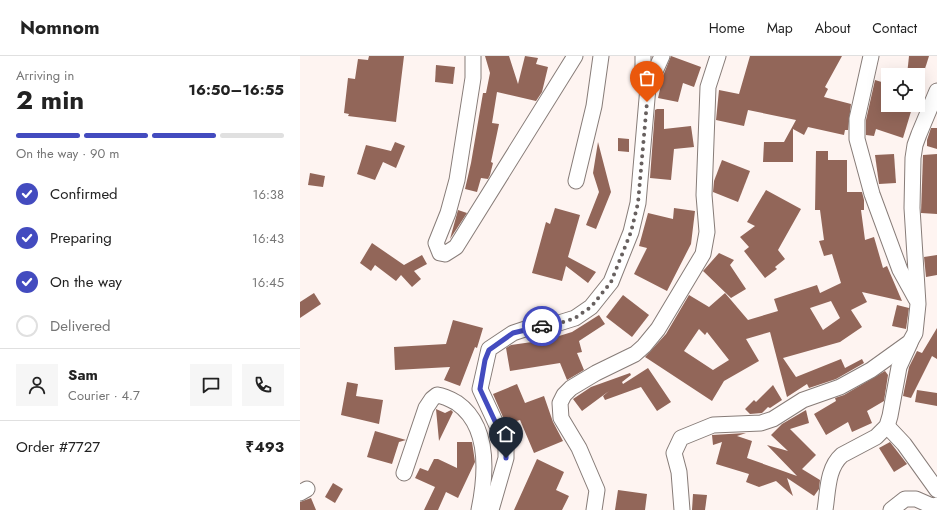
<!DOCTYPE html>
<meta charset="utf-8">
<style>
:root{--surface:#fff;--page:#f6f6f6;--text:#222;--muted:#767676;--line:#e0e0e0;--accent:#434bbf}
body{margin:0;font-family:Jost,sans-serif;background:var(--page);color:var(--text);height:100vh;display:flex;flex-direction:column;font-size:15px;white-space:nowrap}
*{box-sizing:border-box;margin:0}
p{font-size:13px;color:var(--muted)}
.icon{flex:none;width:22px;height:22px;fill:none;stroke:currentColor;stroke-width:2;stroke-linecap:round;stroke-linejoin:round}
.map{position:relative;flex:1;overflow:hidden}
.side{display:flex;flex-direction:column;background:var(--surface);width:300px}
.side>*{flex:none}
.buttons{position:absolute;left:581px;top:12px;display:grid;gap:8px}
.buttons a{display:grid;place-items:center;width:44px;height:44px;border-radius:0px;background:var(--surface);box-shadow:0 4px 16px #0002;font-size:20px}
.pin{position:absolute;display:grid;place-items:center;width:34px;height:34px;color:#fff;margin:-41px -17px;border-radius:50% 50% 50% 0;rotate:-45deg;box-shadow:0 0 4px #0007}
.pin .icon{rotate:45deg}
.courier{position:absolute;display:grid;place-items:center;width:40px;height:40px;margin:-20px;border:3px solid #434bbf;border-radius:50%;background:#fff;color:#222;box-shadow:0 1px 5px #0007}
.head em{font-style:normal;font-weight:700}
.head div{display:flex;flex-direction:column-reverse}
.head{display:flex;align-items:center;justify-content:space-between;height:68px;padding:0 16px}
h1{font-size:26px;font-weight:700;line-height:30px}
.bar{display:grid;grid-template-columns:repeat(4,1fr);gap:6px 4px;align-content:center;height:48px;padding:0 16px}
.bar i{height:5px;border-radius:3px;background:var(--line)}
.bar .on{background:var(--accent)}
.bar p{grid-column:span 4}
.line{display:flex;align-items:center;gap:10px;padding:0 16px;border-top:1px solid var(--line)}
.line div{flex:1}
.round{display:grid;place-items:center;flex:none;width:42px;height:42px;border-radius:0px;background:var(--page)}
ol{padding:0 16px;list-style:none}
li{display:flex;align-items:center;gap:12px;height:44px}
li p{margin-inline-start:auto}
li .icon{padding:4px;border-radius:50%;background:var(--accent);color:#fff;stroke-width:4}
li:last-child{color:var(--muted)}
li i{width:22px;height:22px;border:2px solid var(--line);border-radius:50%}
header{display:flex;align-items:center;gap:24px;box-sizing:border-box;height:56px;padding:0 20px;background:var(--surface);border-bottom:1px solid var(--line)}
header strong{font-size:19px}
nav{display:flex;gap:22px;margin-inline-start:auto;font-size:14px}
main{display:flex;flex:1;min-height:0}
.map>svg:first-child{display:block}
.building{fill:#926659;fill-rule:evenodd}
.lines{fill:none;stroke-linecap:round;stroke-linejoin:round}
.minor-casing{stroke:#877c78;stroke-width:17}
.minor{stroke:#fff;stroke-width:15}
.done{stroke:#67605f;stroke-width:4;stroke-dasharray:0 7.2}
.route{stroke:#434bbf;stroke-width:5}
</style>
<header>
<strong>Nomnom</strong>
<nav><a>Home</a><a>Map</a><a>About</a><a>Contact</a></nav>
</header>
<main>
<section class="side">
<div class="head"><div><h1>2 min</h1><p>Arriving in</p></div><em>16:50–16:55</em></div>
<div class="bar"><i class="on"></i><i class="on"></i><i class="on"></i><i></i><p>On the way · 90 m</p></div>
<ol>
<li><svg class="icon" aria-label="check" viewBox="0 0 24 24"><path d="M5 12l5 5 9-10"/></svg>Confirmed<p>16:38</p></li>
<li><svg class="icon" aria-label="check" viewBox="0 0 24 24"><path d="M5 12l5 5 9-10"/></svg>Preparing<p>16:43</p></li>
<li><svg class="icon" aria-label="check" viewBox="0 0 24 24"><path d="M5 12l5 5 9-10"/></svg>On the way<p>16:45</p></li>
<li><i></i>Delivered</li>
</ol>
<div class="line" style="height:72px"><a class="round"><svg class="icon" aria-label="person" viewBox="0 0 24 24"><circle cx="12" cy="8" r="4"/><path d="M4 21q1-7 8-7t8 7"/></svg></a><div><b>Sam</b><p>Courier · 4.7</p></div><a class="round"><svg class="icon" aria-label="chat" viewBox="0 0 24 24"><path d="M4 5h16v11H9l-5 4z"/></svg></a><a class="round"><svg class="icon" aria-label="phone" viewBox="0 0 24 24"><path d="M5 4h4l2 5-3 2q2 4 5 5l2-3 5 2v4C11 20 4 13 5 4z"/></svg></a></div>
<div class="line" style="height:52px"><div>Order #7727</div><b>₹493</b></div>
</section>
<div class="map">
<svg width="637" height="454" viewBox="0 0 637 454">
<rect width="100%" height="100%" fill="#fef4f1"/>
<g class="building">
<polygon points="69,0 104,0 96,66 48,60 49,58 44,57 48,22 55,23 58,3 68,4"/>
<polygon points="185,0 209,0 218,28 225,0 238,2 236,8 248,11 242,36 236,45 197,36 192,67 199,68 191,106 193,107 190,119 188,123 181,122 177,136 165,133 171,107 183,37 186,37 190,17"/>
<polygon points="371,0 401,11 394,31 383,27 378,46 358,42 363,20"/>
<polygon points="450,0 542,0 525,31 528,33 524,41 551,48 548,74 545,74 544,79 508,71 504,79 493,73 493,106 463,106 464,86 484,86 496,64 448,54 444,70 416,64 419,34 439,38"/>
<polygon points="609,0 629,0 623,19 607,19"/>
<polygon points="136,9 155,11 153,28 135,26"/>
<polygon points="575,24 585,27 581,49 613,49 603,82 576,73 574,80 566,79 566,64"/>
<polygon points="357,53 364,53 364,73 391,70 394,91 374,93 371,124 350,122 355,54"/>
<polygon points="631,72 637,72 637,93 627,90 627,84"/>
<polygon points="318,82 329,83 329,96 318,95"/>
<polygon points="95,86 105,90 96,112 83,106 75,124 57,118 66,89 91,95"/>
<polygon points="298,86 311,136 296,173 286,169 299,136 293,117"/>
<path d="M516 95H528V104H547V136H562L564 144V154H561L565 184 574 181 583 212 587 210 602 245 562 236 567 246 551 254 562 271 540 286 483 302 496 321 541 303 545 312 562 303 564 307 536 323 509 332 507 328 487 341 470 276 446 283 459 305 424 325 412 345 345 301 366 278 389 239 409 251 425 237 448 264 478 255 474 243 517 229 520 237 541 227 532 198 524 200 519 185 524 184 520 154H515ZM531 245 540 262 523 274 510 252ZM399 273 405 279 407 276 429 304 413 314 384 295Z"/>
<polygon points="594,98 596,127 579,128 575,99"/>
<polygon points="637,98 637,158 621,157 623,99"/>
<polygon points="422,104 450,115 438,146 413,136 414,125"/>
<polygon points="10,117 25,120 23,131 8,129"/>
<polygon points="466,134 501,153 478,194 485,203 475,211 477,213 465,222 444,195 449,191 440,181 455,170 447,166"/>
<polygon points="255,152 280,159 268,201 296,216 288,227 266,210 262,225 232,217 246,166 250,168"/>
<polygon points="374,152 395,155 391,188 367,235 334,218 347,192 339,190 348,157 373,163"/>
<polygon points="158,154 167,157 150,183"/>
<polygon points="72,187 104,209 122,199 127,208 114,215 121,223 112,231 101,219 96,225 75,209 71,215 60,207"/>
<polygon points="419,197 434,204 430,209 446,233 431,242 403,215"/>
<polygon points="637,199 637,219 626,221 624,201"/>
<polygon points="14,237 21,248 0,262 0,246"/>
<polygon points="323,239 349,259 332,281 306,261"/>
<polygon points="597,249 609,252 606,273 592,270"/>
<polygon points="299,259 305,268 279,285 282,296 277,297 284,314 267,324 260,307 210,315 206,292 211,289 246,284 272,276"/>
<polygon points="153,264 183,272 177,292 175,291 160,330 144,324 150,311 95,314 94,291 146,288"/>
<polygon points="637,272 637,303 632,300 611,342 603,340 609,311 617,295 622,297"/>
<polygon points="348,312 371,346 357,355 341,331 305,344 303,340 309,335 282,355 273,343 291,331 330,317 331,319 322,326 323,328"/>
<polygon points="585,315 588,319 584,345 567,355 572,367 552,376 548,366 526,379 514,358 536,345 535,342 544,339"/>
<polygon points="47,326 58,328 56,340 83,344 79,368 41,359"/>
<polygon points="217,328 225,347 244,340 253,366 263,385 234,397 220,364 206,368 193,338"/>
<polygon points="473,329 482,344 470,352 468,351 462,357 450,358 445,353 454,344 456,346"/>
<polygon points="617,334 637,337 637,350 615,346"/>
<polygon points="136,353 145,357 151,354 153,356 139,385"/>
<polygon points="506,354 509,367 490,373 516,399 502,413 520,424 519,433 514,440 487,422 493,440 476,425 459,431 446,426 449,418 416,408 422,386 413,389 412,379 446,377 437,380 452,385 447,402 497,420 467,389 488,395 471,379 482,368"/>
<polygon points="75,375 106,384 99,386 92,408 67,401"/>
<polygon points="157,386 172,386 175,406 158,442 146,436 138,454 124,454 135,431 115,422 120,412 128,415 134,403 138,403 157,412"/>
<polygon points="590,386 607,408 594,416 579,392"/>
<polygon points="237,403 264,416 256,434 269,440 262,454 214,454"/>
<polygon points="33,427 43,433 35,447 25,441"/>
<polygon points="318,434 347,438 345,454 315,454"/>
<polygon points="393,438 407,439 405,454 392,454"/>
<polygon points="11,442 16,454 0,454 0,446"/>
</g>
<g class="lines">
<g class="minor-casing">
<g id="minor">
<polyline points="173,0 173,22 157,124 148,157 136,187 140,197 145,198 156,191 275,0"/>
<polyline points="343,0 343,18 348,31"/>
<polyline points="571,0 557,63 557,83 572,138 600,214 616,243"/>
<polyline points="276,125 294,50 301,0"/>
<polyline points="587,370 604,388 637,434"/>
<path d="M104 417 126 352 132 343 137 339C145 340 150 343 157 347 190 370 186 420 179 454"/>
<polyline points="0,437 7,433"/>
<polyline points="191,454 206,402 206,389 180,333 189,293 213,277 231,271 259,267 275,262 291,251 311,226 331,176 338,147 348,31 362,0"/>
<polyline points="294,454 297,434 279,392 261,362 260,347 264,339 271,332 296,317 335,298 344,290 358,273 403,198 407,176 404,139 408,31 418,0"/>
<polyline points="382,454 379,416 374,397 381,382 413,369 461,367 473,363 503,344 540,331 571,314 610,286 615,277 618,248 612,152 613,102 615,89 619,78 637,35"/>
<path d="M525 454C528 436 527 412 542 399L576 381 587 370 590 360 599 311 610 287"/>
<polyline points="591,454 605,443 616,443 632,450 637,449"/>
</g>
</g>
<use href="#minor" class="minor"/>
</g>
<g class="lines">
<polyline class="done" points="242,270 260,267 275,262 291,251 311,226 331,176 338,147 347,46"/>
<polyline class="route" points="206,402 206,389 180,333 185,304 189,294 213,277 242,270"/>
</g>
</svg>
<div class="buttons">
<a><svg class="icon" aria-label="locate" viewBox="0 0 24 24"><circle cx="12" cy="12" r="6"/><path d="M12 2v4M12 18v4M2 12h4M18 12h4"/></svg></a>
</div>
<div class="pin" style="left:347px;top:46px;background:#ea580c"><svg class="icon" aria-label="bag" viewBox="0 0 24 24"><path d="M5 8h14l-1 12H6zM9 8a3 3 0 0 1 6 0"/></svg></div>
<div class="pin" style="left:206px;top:402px;background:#1f2937"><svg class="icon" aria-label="home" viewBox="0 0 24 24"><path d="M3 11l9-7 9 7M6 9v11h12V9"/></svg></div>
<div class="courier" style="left:242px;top:270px"><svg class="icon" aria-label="car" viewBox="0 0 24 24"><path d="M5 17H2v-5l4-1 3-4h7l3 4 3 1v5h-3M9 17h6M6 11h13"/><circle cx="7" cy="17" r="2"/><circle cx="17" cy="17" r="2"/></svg></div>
</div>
</main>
